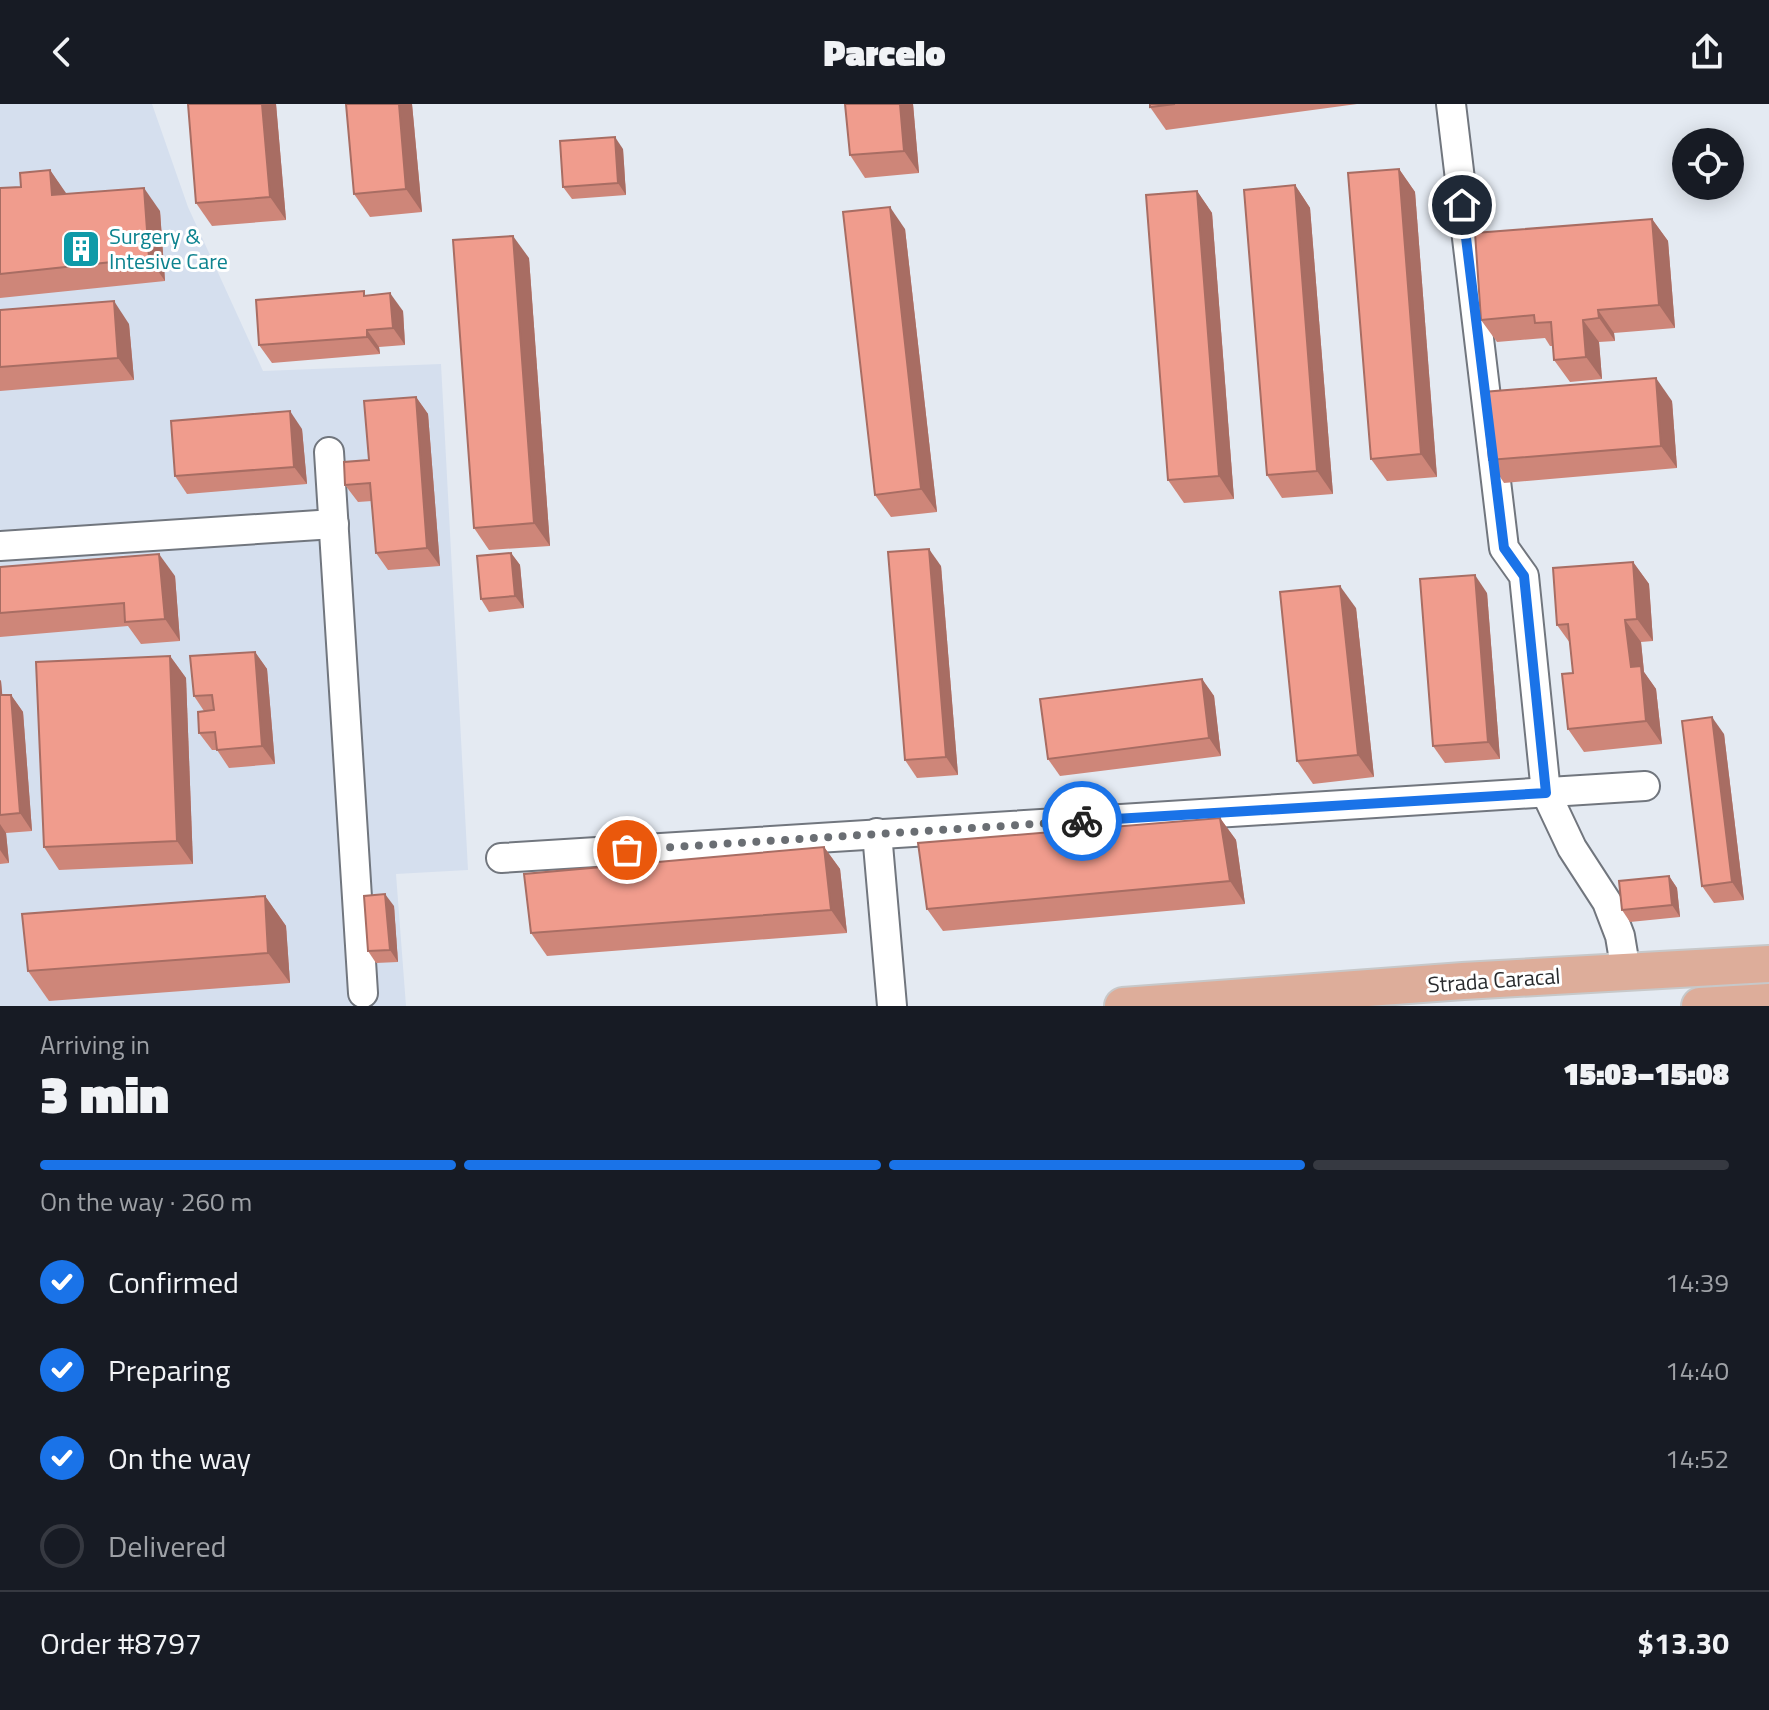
<!DOCTYPE html>
<meta charset="utf-8">
<style>
:root{--surface:#171b24;--page:#20242c;--text:#f1f3f6;--muted:#9ea1a6;--line:#363941;--accent:#1a73e8}
body{margin:0;font-family:"Titillium Web",sans-serif;background:var(--page);color:var(--text);height:100vh;display:flex;flex-direction:column;font-size:30px;white-space:nowrap}
*{box-sizing:border-box;margin:0}
p{font-size:26px;color:var(--muted)}
.icon{flex:none;width:44px;height:44px;fill:none;stroke:currentColor;stroke-width:2;stroke-linecap:round;stroke-linejoin:round}
.map{position:relative;height:902px;overflow:hidden}
.details{display:flex;flex-direction:column;background:var(--surface);flex:1}
.details>*{flex:none}
.controls{position:absolute;left:1672px;top:24px;display:grid;gap:16px}
.controls a{display:grid;place-items:center;width:72px;height:72px;border-radius:50%;background:var(--surface);box-shadow:0 4px 20px #0003;font-size:40px}
.pin{position:absolute;display:grid;place-items:center;width:68px;height:68px;color:#fff;margin:-34px;border:4px solid #fff;border-radius:50%;box-shadow:0 2px 8px #0007}
.courier{position:absolute;display:grid;place-items:center;width:80px;height:80px;margin:-40px;border:6px solid #1a73e8;border-radius:50%;background:#fff;color:#222;box-shadow:0 2px 10px #0007}
.head em{font-style:normal;font-weight:800}
.head div{display:flex;flex-direction:column-reverse}
.head{display:flex;align-items:center;justify-content:space-between;height:136px;padding:0 40px}
h1{font-size:52px;font-weight:800;line-height:60px}
.bar{display:grid;grid-template-columns:repeat(4,1fr);gap:12px 8px;align-content:center;height:96px;padding:0 40px}
.bar i{height:10px;border-radius:6px;background:var(--line)}
.bar .on{background:var(--accent)}
.bar p{grid-column:span 4}
.line{display:flex;align-items:center;gap:20px;padding:0 40px;border-top:2px solid var(--line)}
.line div{flex:1}
ol{padding:0 40px;list-style:none}
li{display:flex;align-items:center;gap:24px;height:88px}
li p{margin-inline-start:auto}
li .icon{padding:8px;border-radius:50%;background:var(--accent);color:#fff;stroke-width:4}
li:last-child{color:var(--muted)}
li i{width:44px;height:44px;border:4px solid var(--line);border-radius:50%}
header{display:flex;justify-content:space-between;align-items:center;height:104px;padding:0 40px;background:var(--surface);font-size:36px;font-weight:800}
.map>svg:first-child{display:block}
.built{fill:#d5dfee}
.lines{fill:none;stroke-linecap:round;stroke-linejoin:round}
.minor-casing{stroke:#71767e;stroke-width:32}
.major-casing{stroke:#c7c8c9;stroke-width:40}
.minor{stroke:#fff;stroke-width:28}
.major{stroke:#ddad9a;stroke-width:36}
.wall{fill:#ce8679}
.shaded-wall{fill:#a86d63}
.building{fill:#f09c8d;stroke:#a86d63;stroke-width:2}
.done{stroke:#6a6e73;stroke-width:8;stroke-dasharray:0 14.4}
.route{stroke:#1a73e8;stroke-width:10}
.labels{text-anchor:middle;dominant-baseline:central;stroke-width:6;stroke-linejoin:round;paint-order:stroke}
.culture-label{font-size:22px;fill:#0d838f;stroke:#fff;text-anchor:start}
.street-label{font-size:22px;fill:#292b2e;stroke:#fff}
</style>
<header><svg class="icon" aria-label="back" viewBox="0 0 24 24"><path d="M15 5l-7 7 7 7"/></svg>Parcelo<svg class="icon" aria-label="share" viewBox="0 0 24 24"><path d="M12 15V3M7 8l5-5 5 5M5 13v7h14v-7"/></svg></header>
<div class="map">
<svg width="1769" height="902" viewBox="0 0 1769 902">
<rect width="100%" height="100%" fill="#e4eaf2"/>
<polygon class="built" points="0,0 152,0 188,103 263,267 441,260 468,766 396,770 406,902 0,902"/>
<g class="lines">
<g class="minor-casing">
<g id="minor">
<polyline points="1451,0 1504,444 1524,472 1546,689 1572,744 1607,798 1620,832 1626,868"/>
<polyline points="329,348 363,889"/>
<polyline points="0,442 334,420"/>
<polyline points="877,729 892,902"/>
<polyline points="501,754 1645,682"/>
</g>
</g>
<g class="major-casing">
<g id="major">
<polyline points="1123,902 1463,877 1769,860"/>
<polyline points="1700,902 1769,898"/>
</g>
</g>
<use href="#minor" class="minor"/>
<use href="#major" class="major"/>
</g>
<g class="wall">
<polygon points="276,0 286,116 212,122 196,99"/>
<polygon points="412,0 422,108 370,113 354,90"/>
<polygon points="913,0 919,69 865,74 850,51"/>
<polygon points="1150,0 1357,0 1166,26 1150,3"/>
<polygon points="623,45 626,91 572,95 563,83"/>
<polygon points="1399,65 1415,88 1437,373 1387,377 1371,355"/>
<polygon points="50,66 66,90 160,107 165,177 0,194 0,84 21,83"/>
<polygon points="1295,81 1310,104 1333,390 1282,394 1267,371"/>
<polygon points="1197,87 1212,109 1234,395 1184,399 1168,376"/>
<polygon points="1652,115 1668,137 1675,224 1614,229 1615,237 1599,238 1602,275 1570,278 1554,256 1553,242 1550,242 1545,234 1497,238 1481,216"/>
<polygon points="905,125 937,408 891,413 875,391"/>
<polygon points="529,154 550,442 489,446 474,424"/>
<polygon points="367,191 403,207 405,241 379,243 380,250 272,259 259,241"/>
<polygon points="0,206 129,220 134,276 0,287"/>
<polygon points="416,293 428,310 440,462 388,466 376,449 372,397 358,398 345,381 369,356"/>
<polygon points="1672,297 1677,364 1504,379 1489,356"/>
<polygon points="302,325 307,380 187,390 175,372"/>
<polygon points="511,449 520,461 524,504 489,508 481,495"/>
<polygon points="1633,458 1649,480 1653,537 1641,538 1644,568 1656,585 1662,640 1584,648 1568,625 1573,569 1570,539 1557,521"/>
<polygon points="941,462 958,671 917,674 905,656"/>
<polygon points="0,463 175,472 180,537 141,540 128,522 0,533"/>
<polygon points="1487,489 1500,655 1445,659 1433,642"/>
<polygon points="1356,504 1374,673 1313,680 1297,657"/>
<polygon points="255,548 267,565 275,660 229,664 217,646 212,646 199,629 204,607 194,592"/>
<polygon points="170,552 186,574 193,760 59,766 44,743"/>
<polygon points="1202,575 1214,592 1221,652 1060,672 1048,655"/>
<polygon points="0,576 1,577 2,591 11,591 23,608 32,727 6,729 9,759 0,760"/>
<polygon points="1724,630 1744,796 1714,799 1702,782"/>
<polygon points="1220,714 1236,736 1245,800 943,827 927,805"/>
<polygon points="824,743 840,765 847,829 547,852 531,829"/>
<polygon points="1669,772 1677,784 1680,813 1630,818 1622,806"/>
<polygon points="265,792 286,822 290,879 49,897 28,867"/>
<polygon points="394,802 398,858 376,859 368,847"/>
</g>
<g class="shaded-wall">
<polygon points="262,0 276,0 286,116 270,93"/>
<polygon points="399,0 412,0 422,108 406,85"/>
<polygon points="900,0 913,0 919,69 904,47"/>
<polygon points="615,33 623,45 626,91 618,79"/>
<polygon points="1399,65 1415,88 1437,373 1421,350"/>
<polygon points="50,66 66,89 68,114 52,91"/>
<polygon points="1295,81 1310,104 1333,390 1317,367"/>
<polygon points="144,84 160,107 165,177 149,154"/>
<polygon points="1197,87 1212,109 1234,395 1219,372"/>
<polygon points="890,103 905,125 937,408 921,385"/>
<polygon points="1652,115 1668,137 1675,224 1659,201"/>
<polygon points="513,132 529,154 550,442 534,419"/>
<polygon points="390,189 403,207 405,241 393,224"/>
<polygon points="114,197 129,220 134,276 118,254"/>
<polygon points="1598,206 1614,229 1615,237 1599,214"/>
<polygon points="1583,216 1599,238 1602,275 1586,253"/>
<polygon points="367,226 379,243 380,250 367,233"/>
<polygon points="1656,274 1672,297 1677,364 1661,342"/>
<polygon points="416,293 428,310 440,462 427,444"/>
<polygon points="290,307 302,325 307,380 294,363"/>
<polygon points="929,445 941,462 958,671 946,653"/>
<polygon points="511,449 520,461 524,504 515,492"/>
<polygon points="159,450 175,472 180,537 165,515"/>
<polygon points="1633,458 1649,480 1653,537 1637,515"/>
<polygon points="1475,471 1487,489 1500,655 1488,638"/>
<polygon points="1340,482 1356,504 1374,673 1358,651"/>
<polygon points="1625,516 1641,538 1644,568 1656,585 1662,640 1646,617 1631,563"/>
<polygon points="255,548 267,565 275,660 262,642"/>
<polygon points="170,552 186,574 193,760 177,737"/>
<polygon points="1202,575 1214,592 1221,652 1209,634"/>
<polygon points="0,576 1,577 4,609 0,604"/>
<polygon points="11,591 23,608 32,727 20,709"/>
<polygon points="1712,613 1724,630 1744,796 1732,778"/>
<polygon points="1220,714 1236,736 1245,800 1230,777"/>
<polygon points="0,720 6,729 9,759 0,746"/>
<polygon points="824,743 840,765 847,829 831,806"/>
<polygon points="1669,772 1677,784 1680,813 1672,801"/>
<polygon points="385,790 394,802 398,858 390,846"/>
<polygon points="265,792 286,822 290,879 268,849"/>
</g>
<g class="building">
<polygon points="188,0 262,0 270,93 196,99"/>
<polygon points="346,0 399,0 406,85 354,90"/>
<polygon points="845,0 900,0 904,47 850,51"/>
<polygon points="1150,0 1175,0 1150,3"/>
<polygon points="615,33 618,79 563,83 560,37"/>
<polygon points="1399,65 1421,350 1371,355 1348,69"/>
<polygon points="50,66 52,91 144,84 149,154 0,170 0,84 21,83 20,69"/>
<polygon points="1295,81 1317,367 1267,371 1244,86"/>
<polygon points="1197,87 1219,372 1168,376 1146,91"/>
<polygon points="890,103 921,385 875,391 843,108"/>
<polygon points="1652,115 1659,201 1598,206 1599,214 1583,216 1586,253 1554,256 1551,218 1535,219 1534,211 1481,216 1475,129"/>
<polygon points="513,132 534,419 474,424 453,136"/>
<polygon points="364,187 364,192 390,189 393,224 367,226 367,233 259,241 256,196"/>
<polygon points="114,197 118,254 0,263 0,206"/>
<polygon points="1656,274 1661,342 1489,356 1483,288"/>
<polygon points="416,293 427,444 376,449 370,379 345,381 344,358 369,356 364,297"/>
<polygon points="290,307 294,363 175,372 171,317"/>
<polygon points="929,445 946,653 905,656 888,448"/>
<polygon points="511,449 515,492 481,495 477,452"/>
<polygon points="159,450 165,515 125,518 124,499 0,509 0,463"/>
<polygon points="1633,458 1637,515 1625,516 1631,563 1641,562 1646,617 1568,625 1562,570 1573,569 1568,520 1557,521 1553,464"/>
<polygon points="1475,471 1488,638 1433,642 1420,475"/>
<polygon points="1340,482 1358,651 1297,657 1280,488"/>
<polygon points="255,548 262,642 217,646 215,628 199,629 198,608 214,606 212,591 194,592 190,552"/>
<polygon points="170,552 177,737 44,743 36,558"/>
<polygon points="1202,575 1209,634 1048,655 1040,595"/>
<polygon points="0,591 11,591 20,709 0,711"/>
<polygon points="1712,613 1732,778 1702,782 1682,617"/>
<polygon points="1220,714 1230,777 927,805 918,739"/>
<polygon points="824,743 831,806 531,829 524,770"/>
<polygon points="1669,772 1672,801 1622,806 1619,777"/>
<polygon points="385,790 390,846 368,847 364,792"/>
<polygon points="265,792 268,849 28,867 22,810"/>
</g>
<g class="lines">
<polyline class="done" points="627,746 1082,717"/>
<polyline class="route" points="1082,717 1546,689 1524,472 1504,444 1462,101"/>
</g>
<defs>
<g id="building-square" transform="scale(2)"><rect x="-9" y="-9" width="18" height="18" rx="4" fill="#0f9aa8" stroke="#fff"/><path d="M-4-6H4V6H1V3H-1V6H-4ZM-2.5-4.3h1.7v1.8h-1.7ZM.8-4.3h1.7v1.8H.8ZM-2.5-1h1.7V.8h-1.7ZM.8-1h1.7V.8H.8Z" fill="#fff"/></g>
</defs>
<g fill-rule="evenodd">
<use href="#building-square" x="81" y="145"/>
</g>
<g class="labels">
<g class="culture-label">
<text x="109" y="132">Surgery &amp;<tspan x="109" dy="25">Intesive Care</tspan></text>
</g>
<g class="street-label">
<text transform="translate(1494 876) rotate(-4)">Strada Caracal</text>
</g>
</g>
</svg>
<div class="controls">
<a><svg class="icon" aria-label="locate" viewBox="0 0 24 24"><circle cx="12" cy="12" r="6"/><path d="M12 2v4M12 18v4M2 12h4M18 12h4"/></svg></a>
</div>
<div class="pin" style="left:627px;top:746px;background:#ea580c"><svg class="icon" aria-label="bag" viewBox="0 0 24 24"><path d="M5 8h14l-1 12H6zM9 8a3 3 0 0 1 6 0"/></svg></div>
<div class="pin" style="left:1462px;top:101px;background:#1f2937"><svg class="icon" aria-label="home" viewBox="0 0 24 24"><path d="M3 11l9-7 9 7M6 9v11h12V9"/></svg></div>
<div class="courier" style="left:1082px;top:717px"><svg class="icon" aria-label="bike" viewBox="0 0 24 24"><circle cx="6" cy="16" r="4"/><circle cx="18" cy="16" r="4"/><path d="M6 16l4-8h5l3 8M10 8l3 8H6M13 5h3"/></svg></div>
</div>
<section class="details">
<div class="head"><div><h1>3 min</h1><p>Arriving in</p></div><em>15:03–15:08</em></div>
<div class="bar"><i class="on"></i><i class="on"></i><i class="on"></i><i></i><p>On the way · 260 m</p></div>
<ol>
<li><svg class="icon" aria-label="check" viewBox="0 0 24 24"><path d="M5 12l5 5 9-10"/></svg>Confirmed<p>14:39</p></li>
<li><svg class="icon" aria-label="check" viewBox="0 0 24 24"><path d="M5 12l5 5 9-10"/></svg>Preparing<p>14:40</p></li>
<li><svg class="icon" aria-label="check" viewBox="0 0 24 24"><path d="M5 12l5 5 9-10"/></svg>On the way<p>14:52</p></li>
<li><i></i>Delivered</li>
</ol>
<div class="line" style="height:104px"><div>Order #8797</div><b>$13.30</b></div>
</section>
